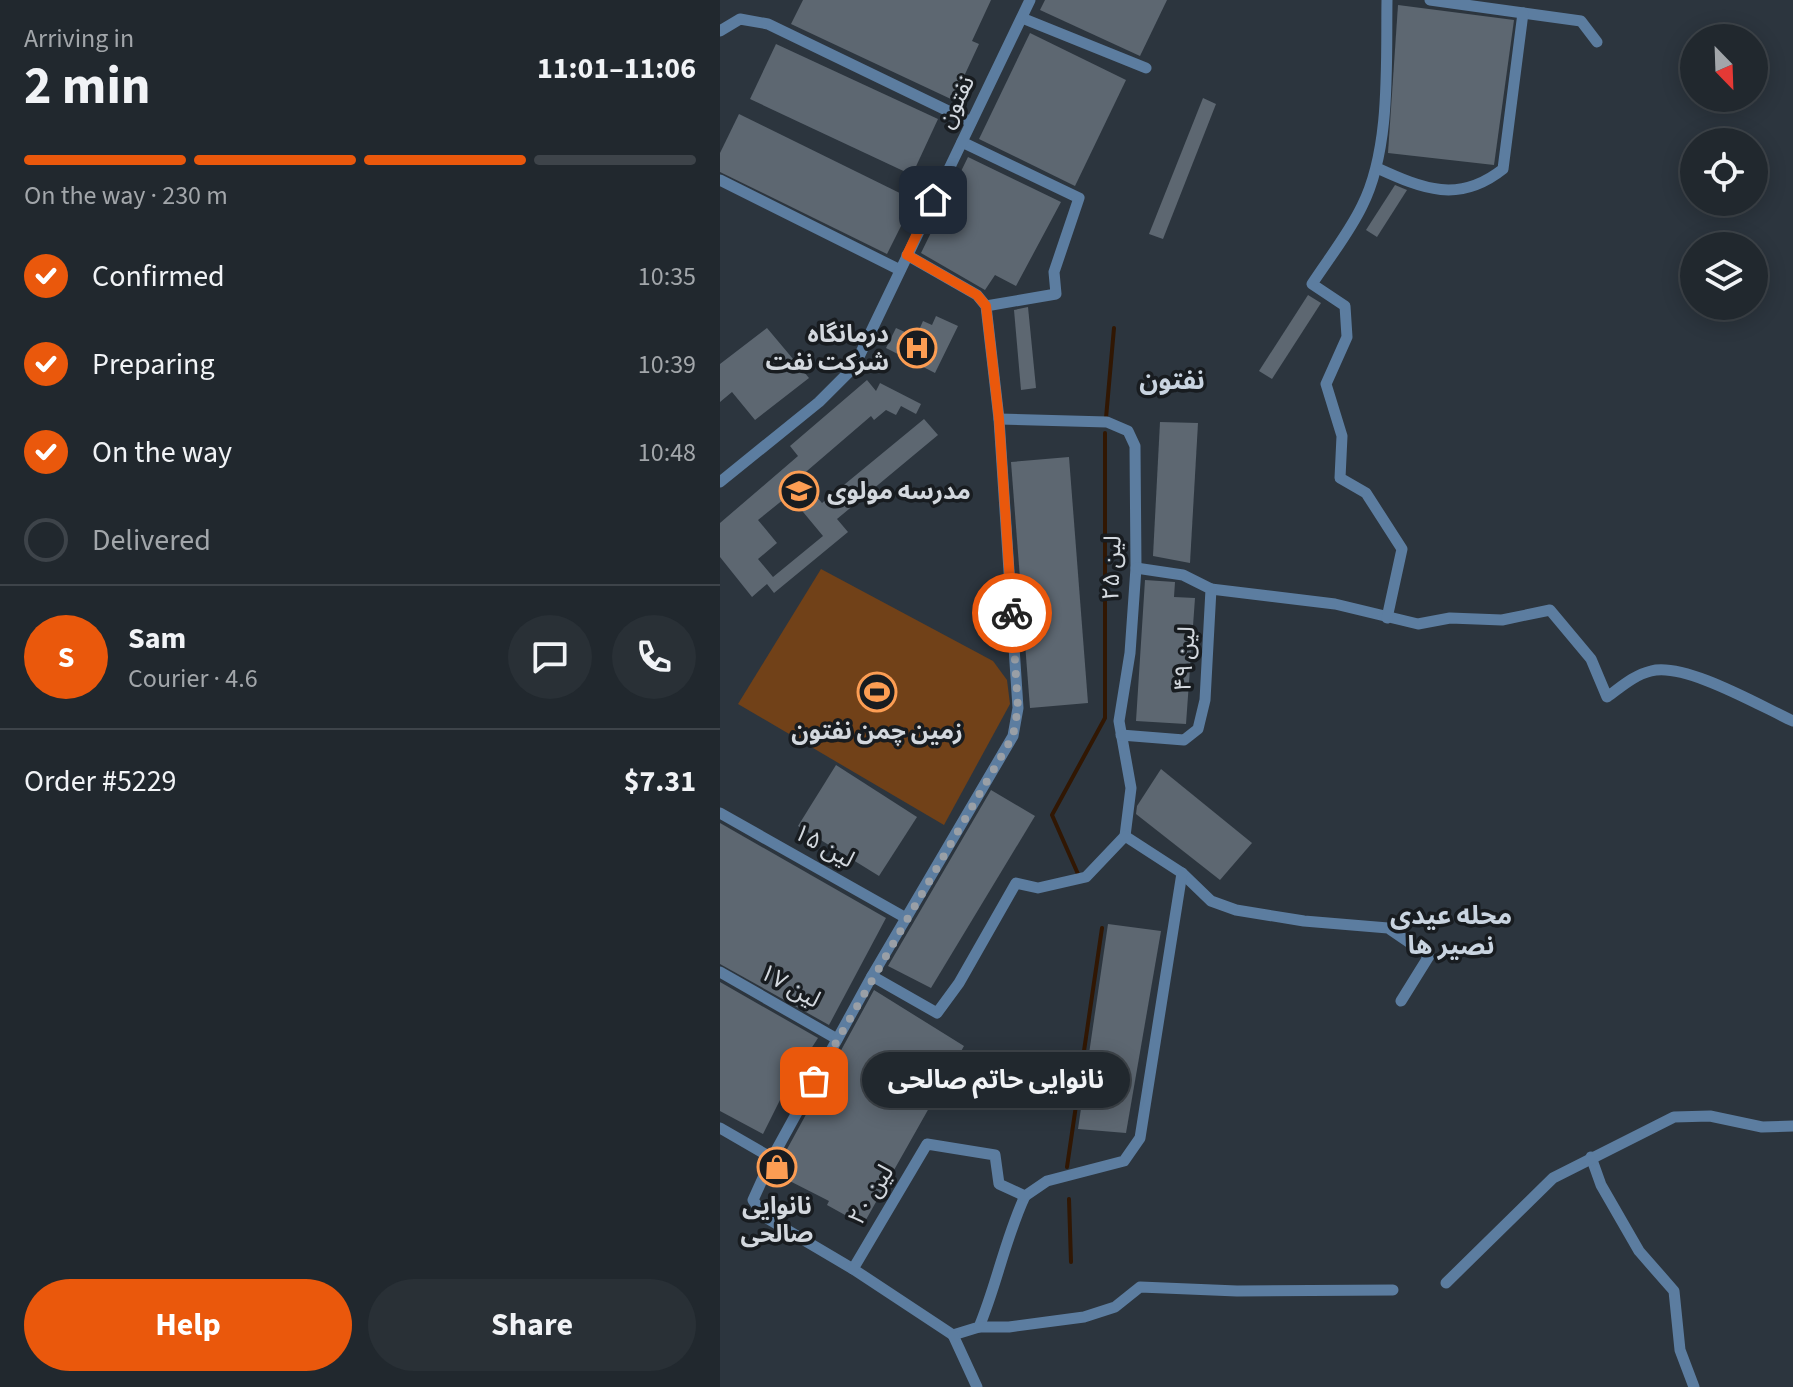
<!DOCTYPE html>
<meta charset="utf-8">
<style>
:root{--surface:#21282e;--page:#293036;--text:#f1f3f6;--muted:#a2a6aa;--line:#3e444a;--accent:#ea580c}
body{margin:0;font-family:"Source Sans 3","Noto Sans Arabic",sans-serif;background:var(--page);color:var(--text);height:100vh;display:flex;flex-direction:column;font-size:30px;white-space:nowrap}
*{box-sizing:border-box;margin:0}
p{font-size:26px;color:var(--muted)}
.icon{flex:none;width:44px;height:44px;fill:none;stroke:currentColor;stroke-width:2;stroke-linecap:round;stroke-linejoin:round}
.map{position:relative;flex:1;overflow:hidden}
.sheet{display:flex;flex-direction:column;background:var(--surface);width:720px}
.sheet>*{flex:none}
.needle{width:52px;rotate:157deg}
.controls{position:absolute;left:960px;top:24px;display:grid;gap:16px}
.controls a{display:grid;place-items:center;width:88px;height:88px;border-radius:50%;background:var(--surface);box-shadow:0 4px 20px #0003,0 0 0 2px var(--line);font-size:40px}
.pin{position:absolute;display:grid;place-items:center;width:68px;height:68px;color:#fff;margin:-34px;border-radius:16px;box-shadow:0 4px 12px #0006}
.courier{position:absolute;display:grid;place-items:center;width:80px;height:80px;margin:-40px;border:6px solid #ea580c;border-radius:50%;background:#fff;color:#222;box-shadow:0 2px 10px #0007}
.bubble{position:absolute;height:56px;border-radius:28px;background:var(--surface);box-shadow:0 4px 20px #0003,0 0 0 2px var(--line);font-size:26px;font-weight:700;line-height:56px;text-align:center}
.overview em{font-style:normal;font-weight:700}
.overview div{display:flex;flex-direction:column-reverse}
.overview{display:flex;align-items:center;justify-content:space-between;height:136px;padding:0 24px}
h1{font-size:52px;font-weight:700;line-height:60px}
.bar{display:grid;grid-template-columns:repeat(4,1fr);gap:12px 8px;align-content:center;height:96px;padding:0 24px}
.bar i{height:10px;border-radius:6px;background:var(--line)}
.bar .current{background:var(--accent)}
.bar p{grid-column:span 4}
.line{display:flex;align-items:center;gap:20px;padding:0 24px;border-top:2px solid var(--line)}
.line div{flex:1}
.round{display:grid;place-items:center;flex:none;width:84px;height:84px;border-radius:42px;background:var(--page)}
ol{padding:0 24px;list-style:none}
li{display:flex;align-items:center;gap:24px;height:88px}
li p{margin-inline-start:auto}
li .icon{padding:8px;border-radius:50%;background:var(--accent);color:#fff;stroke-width:4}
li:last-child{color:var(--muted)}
li i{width:44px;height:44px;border:4px solid var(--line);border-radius:50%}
.cta{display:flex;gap:16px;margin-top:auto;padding:16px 24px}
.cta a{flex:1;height:92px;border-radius:48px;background:var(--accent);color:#fff;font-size:32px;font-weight:700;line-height:92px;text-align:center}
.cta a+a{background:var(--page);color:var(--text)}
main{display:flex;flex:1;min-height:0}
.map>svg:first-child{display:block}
.green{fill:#714118}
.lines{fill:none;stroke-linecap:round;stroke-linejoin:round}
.stream{stroke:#311703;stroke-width:4}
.building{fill:#5d6771;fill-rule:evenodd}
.minor{stroke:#5c7da0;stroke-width:11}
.done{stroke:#999fa6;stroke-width:8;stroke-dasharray:0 14.4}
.route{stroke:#ea580c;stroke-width:10}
.labels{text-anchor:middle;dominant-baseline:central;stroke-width:7;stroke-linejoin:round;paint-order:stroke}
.street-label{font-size:24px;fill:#d3d8de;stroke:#181c20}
.poi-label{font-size:24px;font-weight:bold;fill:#d3d8de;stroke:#181c20}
.neighbourhood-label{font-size:26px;font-weight:bold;fill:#c9d4e0;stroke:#181c20}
</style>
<main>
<section class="sheet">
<div class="overview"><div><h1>2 min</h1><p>Arriving in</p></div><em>11:01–11:06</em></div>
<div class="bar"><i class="current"></i><i class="current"></i><i class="current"></i><i></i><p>On the way · 230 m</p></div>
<ol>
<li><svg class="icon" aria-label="check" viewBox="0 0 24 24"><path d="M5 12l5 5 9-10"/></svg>Confirmed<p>10:35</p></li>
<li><svg class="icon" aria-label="check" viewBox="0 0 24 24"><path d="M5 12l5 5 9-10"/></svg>Preparing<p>10:39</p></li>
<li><svg class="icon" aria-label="check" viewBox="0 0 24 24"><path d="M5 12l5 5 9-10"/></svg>On the way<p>10:48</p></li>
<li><i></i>Delivered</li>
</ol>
<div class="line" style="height:144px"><b class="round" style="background:var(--accent);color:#fff">S</b><div><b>Sam</b><p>Courier · 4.6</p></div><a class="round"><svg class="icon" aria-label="chat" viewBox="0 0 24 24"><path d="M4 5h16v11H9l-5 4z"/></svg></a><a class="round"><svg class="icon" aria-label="phone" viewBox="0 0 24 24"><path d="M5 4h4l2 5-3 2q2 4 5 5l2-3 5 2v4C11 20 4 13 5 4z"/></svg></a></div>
<div class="line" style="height:104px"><div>Order #5229</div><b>$7.31</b></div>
<div class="cta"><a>Help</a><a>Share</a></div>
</section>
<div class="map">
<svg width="1073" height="1387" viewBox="0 0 1073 1387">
<rect width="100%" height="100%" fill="#2c353e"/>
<polygon class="green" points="101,569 273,661 287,680 290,704 224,825 18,704"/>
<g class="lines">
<g class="stream">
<polyline points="386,418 394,328"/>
<polyline points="358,874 332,815 385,718 385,433"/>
<polyline points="347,1167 382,928"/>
<polyline points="349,1199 351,1262"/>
</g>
</g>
<g class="building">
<polygon points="83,0 271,0 252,41 259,44 233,100 71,24"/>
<polygon points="325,0 447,0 420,56 320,10"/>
<polygon points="678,5 794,20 774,165 668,153"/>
<polygon points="310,33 406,80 355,186 259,139"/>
<polygon points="56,44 218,119 192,175 30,99"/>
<polygon points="483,98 496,104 443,239 429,234"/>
<polygon points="19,114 194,200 167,254 0,172 0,153"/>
<polygon points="248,157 341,202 296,286 275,275 265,290 201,253"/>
<polygon points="675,185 687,190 657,237 646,230"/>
<polygon points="588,295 601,303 552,379 539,371"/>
<polygon points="308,307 316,388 301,390 294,310"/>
<polygon points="216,316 238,326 215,373 166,348 176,328 196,337 203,321 212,325"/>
<polygon points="47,328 89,378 35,420 12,392 0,402 0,364"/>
<path d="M147 380 156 391 160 383 201 404 196 414 181 406 176 415 166 410 154 420 151 416 80 477 102 503 204 419 218 435 117 519 128 532 54 593 47 584 32 597 0 557V523L78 456 70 446ZM69 495 103 536 53 577 38 559 57 543 38 520Z"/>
<polygon points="440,422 478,423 470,563 433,556"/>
<polygon points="349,457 368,703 310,708 291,462"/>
<polygon points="425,580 455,582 454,597 475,598 466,724 416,721"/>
<polygon points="116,765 197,817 159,876 78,826"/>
<polygon points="441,769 532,843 500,880 416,814 417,806"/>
<polygon points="271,790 315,816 211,988 168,966"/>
<polygon points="0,823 166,918 109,1025 0,964"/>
<polygon points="388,924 441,931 406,1133 358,1129"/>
<polygon points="0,982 98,1038 67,1086 43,1134 0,1111"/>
<polygon points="154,990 244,1046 143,1225 107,1205 109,1201 54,1173"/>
</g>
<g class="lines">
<g class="minor">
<polyline points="710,0 861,21 877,42"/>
<polyline points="302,18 426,68"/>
<polyline points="0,31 20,19 48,24 251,122"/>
<polyline points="242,142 359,198 334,272 336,294 266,306"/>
<path d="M657 168C703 189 739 204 783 169L803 13"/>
<polyline points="0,180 180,270"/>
<polyline points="279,419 387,422 408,431 415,446 416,568 410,653 399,721 411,788 405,836"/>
<polyline points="0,482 99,402 134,367 310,0"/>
<path d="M491 589 615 604 698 624 730 618 782 620 830 610 871 659 887 697C901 687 914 675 931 671 965 662 1040 706 1073 721"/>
<path d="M667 618 682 549 646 493 620 478 622 436 606 384 627 337 625 306 592 284C609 258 629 233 642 206 671 149 666 63 667 0"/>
<polyline points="401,735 464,740 478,729 485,700 491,589 463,575 416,568"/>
<polyline points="0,813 186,918"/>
<polyline points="0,972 117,1039"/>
<polyline points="152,976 217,1013 239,983 296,883 318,888 366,877 405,836 462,873 491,901 516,910 584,921 668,928 709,956 681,1001"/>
<polyline points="0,1128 52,1158 152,976 293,736 298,708 279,419 266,306 257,295 187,255"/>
<polyline points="871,1157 881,1185 919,1251 954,1291 960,1350 974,1387"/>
<path d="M52 1158 33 1200 45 1217 133 1269 233 1335 259 1327C277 1284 285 1239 305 1196"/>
<polyline points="133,1269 207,1144 275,1155 279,1184 305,1196 327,1181 404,1161 420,1138 462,873"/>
<polyline points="726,1283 833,1178 954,1117 990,1116 1042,1127 1073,1126"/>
<polyline points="259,1327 289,1327 364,1317 395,1307 420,1287 517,1291 673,1290"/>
<polyline points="233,1335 257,1387"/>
</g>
</g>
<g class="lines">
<polyline class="done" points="94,1081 293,736 298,708 292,613"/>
<polyline class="route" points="213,200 187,255 257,295 266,306 279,419 292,613"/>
</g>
<defs>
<g id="hospital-ring" transform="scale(2)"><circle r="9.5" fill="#181c20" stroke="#fc9d53" stroke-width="1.5"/><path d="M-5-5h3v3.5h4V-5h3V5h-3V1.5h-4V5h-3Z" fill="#fc9d53"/></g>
<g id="school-ring" transform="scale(2)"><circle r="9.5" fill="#181c20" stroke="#fc9d53" stroke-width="1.5"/><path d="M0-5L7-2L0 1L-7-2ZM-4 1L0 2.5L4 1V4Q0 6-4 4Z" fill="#fc9d53"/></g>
<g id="stadium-ring" transform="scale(2)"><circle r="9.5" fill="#181c20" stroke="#fc9d53" stroke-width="1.5"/><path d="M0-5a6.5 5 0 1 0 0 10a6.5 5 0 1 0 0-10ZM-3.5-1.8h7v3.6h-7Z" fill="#fc9d53"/></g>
<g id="shop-ring" transform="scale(2)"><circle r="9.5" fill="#181c20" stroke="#fc9d53" stroke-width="1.5"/><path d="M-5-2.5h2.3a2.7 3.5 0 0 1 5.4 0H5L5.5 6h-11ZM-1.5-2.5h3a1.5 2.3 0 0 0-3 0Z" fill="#fc9d53"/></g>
</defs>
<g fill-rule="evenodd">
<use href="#hospital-ring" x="197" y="348"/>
<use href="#school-ring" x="79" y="491"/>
<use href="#stadium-ring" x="157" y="692"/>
<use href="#shop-ring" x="57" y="1167"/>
</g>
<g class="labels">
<g class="street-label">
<text transform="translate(236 102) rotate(-64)">نفتون</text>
<text transform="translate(392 568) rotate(-88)">لین ۲۵</text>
<text transform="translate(465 659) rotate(-86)">لین ۴۹</text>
<text transform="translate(104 846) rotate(29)">لین ۱۵</text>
<text transform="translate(70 986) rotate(29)">لین ۱۷</text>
<text transform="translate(151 1195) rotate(-59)">لین ۲۰</text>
</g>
<g class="poi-label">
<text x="169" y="334" text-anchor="end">درمانگاه<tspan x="169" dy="28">شرکت نفت</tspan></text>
<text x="107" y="491" text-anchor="start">مدرسه مولوی</text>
<text x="157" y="731">زمین چمن نفتون</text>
<text x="57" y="1206">نانوایی<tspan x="57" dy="28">صالحی</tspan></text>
</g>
<g class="neighbourhood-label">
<text x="452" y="380">نفتون</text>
<text x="731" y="915">محله عیدی<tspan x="731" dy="30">نصیر ها</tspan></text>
</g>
</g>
</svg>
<div class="controls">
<a><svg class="needle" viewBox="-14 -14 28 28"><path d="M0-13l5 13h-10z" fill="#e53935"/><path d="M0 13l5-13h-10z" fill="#a2a6aa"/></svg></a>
<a><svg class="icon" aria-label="locate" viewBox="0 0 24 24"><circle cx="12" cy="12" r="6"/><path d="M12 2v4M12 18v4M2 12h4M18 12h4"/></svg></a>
<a><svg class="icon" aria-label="layers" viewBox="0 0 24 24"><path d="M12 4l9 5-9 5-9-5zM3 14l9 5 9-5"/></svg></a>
</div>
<div class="pin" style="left:94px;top:1081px;background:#ea580c"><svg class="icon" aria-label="bag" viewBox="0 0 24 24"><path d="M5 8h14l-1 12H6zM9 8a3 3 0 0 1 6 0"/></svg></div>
<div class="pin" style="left:213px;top:200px;background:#1f2937"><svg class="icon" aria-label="home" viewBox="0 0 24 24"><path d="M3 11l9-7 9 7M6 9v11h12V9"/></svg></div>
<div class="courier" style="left:292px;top:613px"><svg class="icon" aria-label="bike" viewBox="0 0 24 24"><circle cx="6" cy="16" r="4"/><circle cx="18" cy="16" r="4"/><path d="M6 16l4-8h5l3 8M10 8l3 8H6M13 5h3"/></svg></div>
<div class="bubble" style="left:142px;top:1052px;width:268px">نانوایی حاتم صالحی</div>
</div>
</main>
